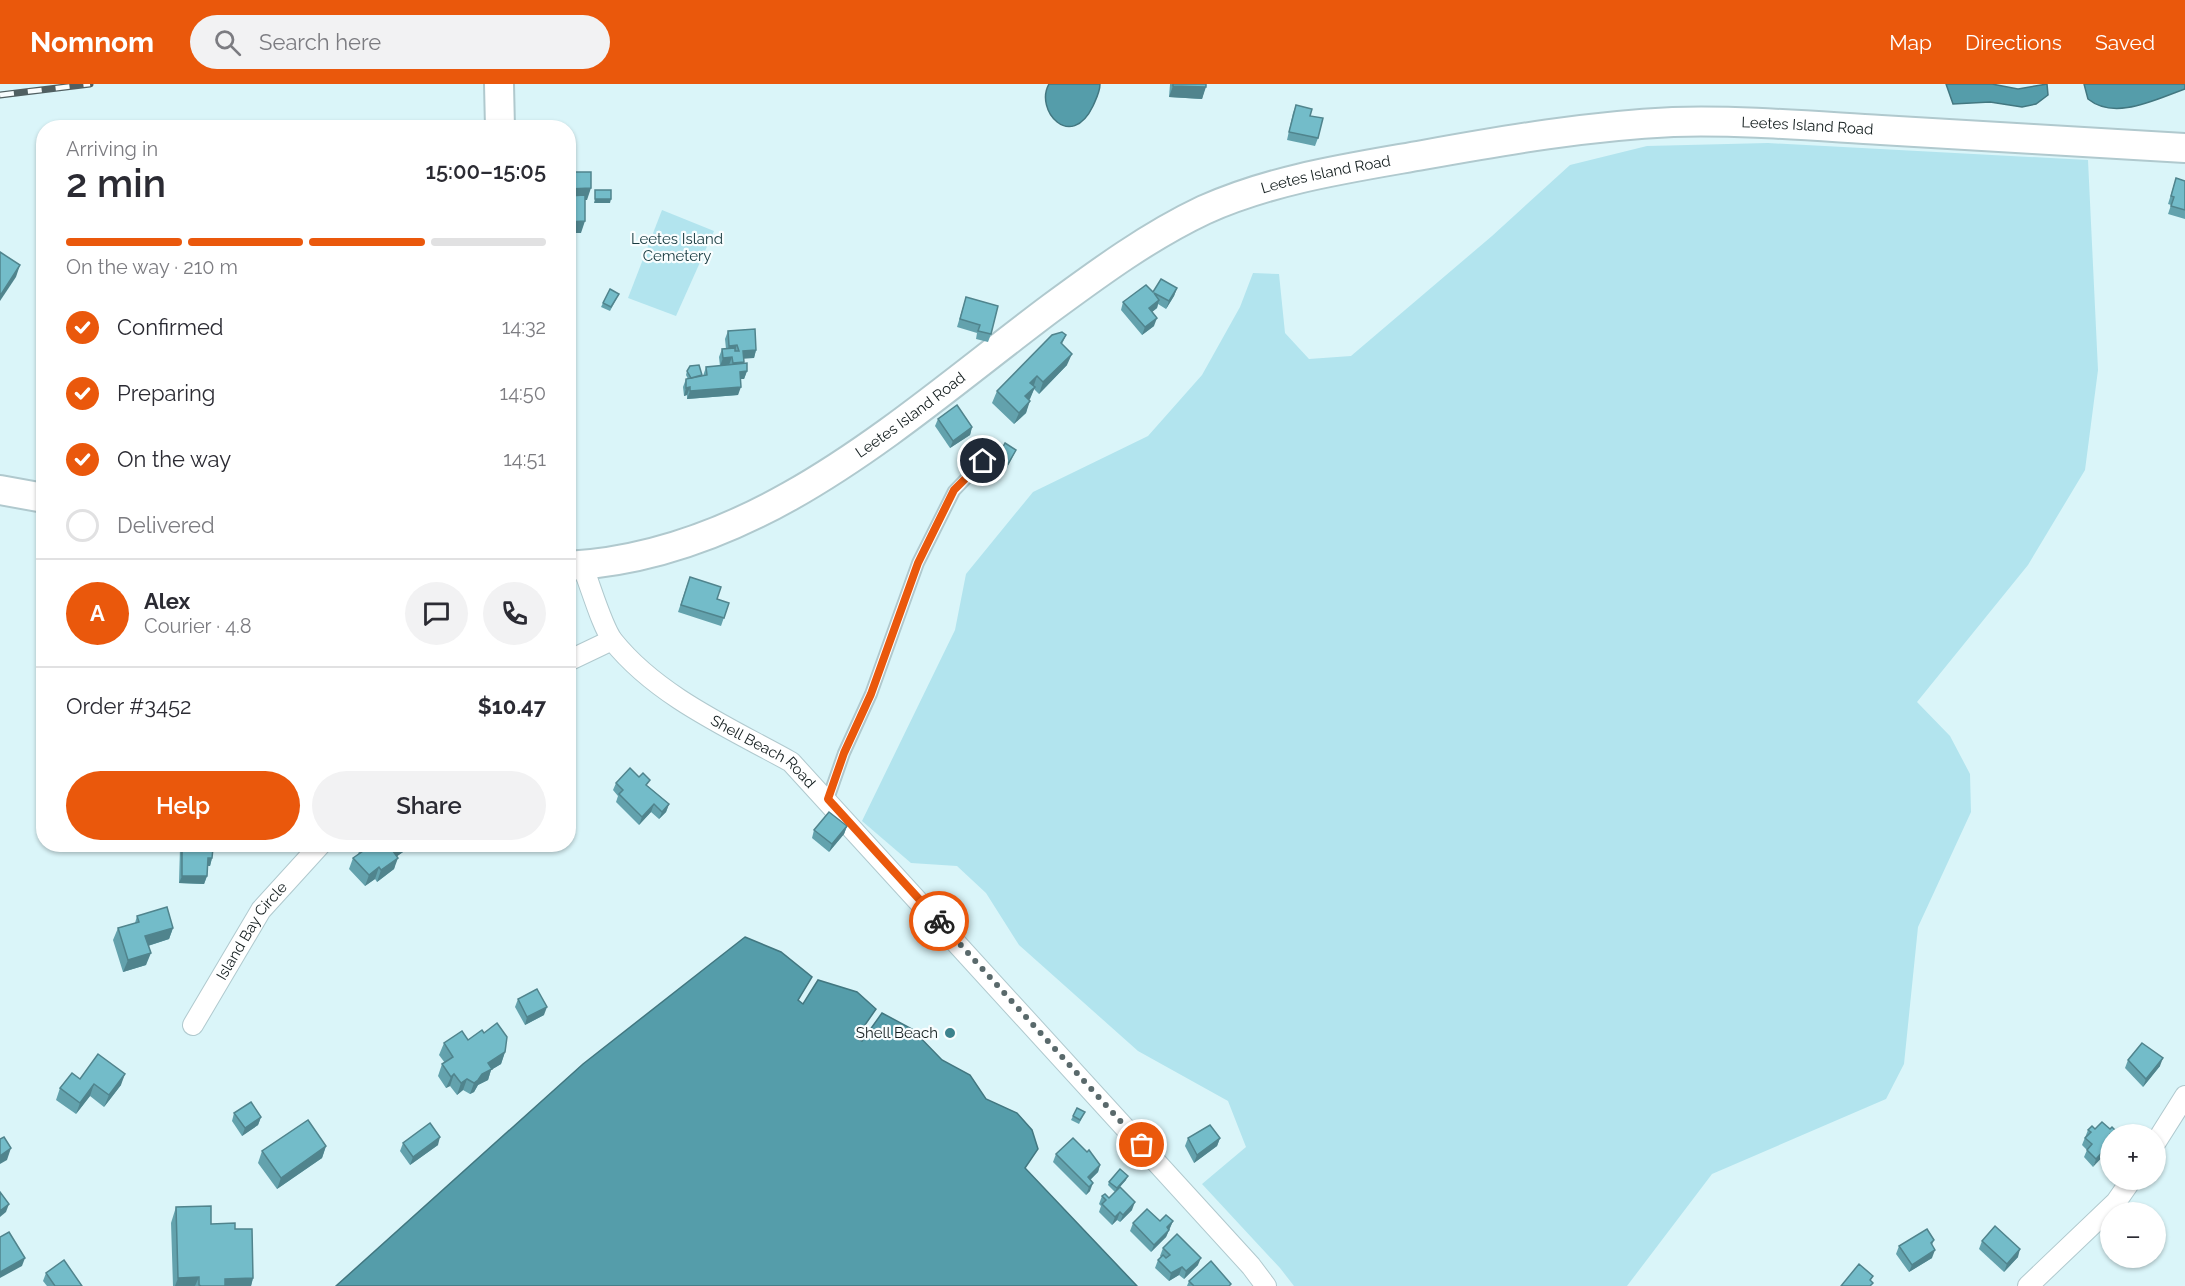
<!DOCTYPE html>
<meta charset="utf-8">
<style>
:root{--surface:#fff;--page:#f2f2f3;--text:#2b2b33;--muted:#7c7c81;--line:#e1e1e2;--accent:#ea580c}
body{margin:0;font-family:Raleway,sans-serif;background:var(--page);color:var(--text);height:100vh;display:flex;flex-direction:column;font-size:22px;white-space:nowrap}
*{box-sizing:border-box;margin:0}
p{font-size:20px;color:var(--muted)}
.icon{flex:none;width:33px;height:33px;fill:none;stroke:currentColor;stroke-width:2;stroke-linecap:round;stroke-linejoin:round}
.map{position:relative;flex:1;overflow:hidden}
.drawer{position:absolute;left:36px;top:36px;width:540px;height:732px;display:flex;flex-direction:column;background:var(--surface);border-radius:24px;box-shadow:0 2px 4px #0004}
.drawer>*{flex:none}
.controls{position:absolute;left:2100px;top:1040px;display:grid;gap:12px}
.controls a{display:grid;place-items:center;width:66px;height:66px;border-radius:50%;background:var(--surface);box-shadow:0 2px 4px #0004;font-size:30px}
.pin{position:absolute;display:grid;place-items:center;width:51px;height:51px;color:#fff;margin:-26px;border:3px solid #fff;border-radius:50%;box-shadow:0 2px 6px #0007}
.courier{position:absolute;display:grid;place-items:center;width:60px;height:60px;margin:-30px;border:4px solid #ea580c;border-radius:50%;background:#fff;color:#222;box-shadow:0 2px 8px #0007}
.overview em{font-style:normal;font-weight:600}
.overview div{display:flex;flex-direction:column-reverse}
.overview{display:flex;align-items:center;justify-content:space-between;height:102px;padding:0 30px}
h1{font-size:39px;font-weight:600;line-height:45px}
.bar{display:grid;grid-template-columns:repeat(4,1fr);gap:9px 6px;align-content:center;height:72px;padding:0 30px}
.bar i{height:8px;border-radius:4px;background:var(--line)}
.bar .selected{background:var(--accent)}
.bar p{grid-column:span 4}
.line{display:flex;align-items:center;gap:15px;padding:0 30px;border-top:2px solid var(--line)}
.line div{flex:1}
.round{display:grid;place-items:center;flex:none;width:63px;height:63px;border-radius:32px;background:var(--page)}
ol{padding:0 30px;list-style:none}
li{display:flex;align-items:center;gap:18px;height:66px}
li p{margin-inline-start:auto}
li .icon{padding:6px;border-radius:50%;background:var(--accent);color:#fff;stroke-width:4}
li:last-child{color:var(--muted)}
li i{width:33px;height:33px;border:3px solid var(--line);border-radius:50%}
.button{display:flex;gap:12px;margin-top:auto;padding:12px 30px}
.button a{flex:1;height:69px;border-radius:36px;background:var(--accent);color:#fff;font-size:24px;font-weight:600;line-height:69px;text-align:center}
.button a+a{background:var(--page);color:var(--text)}
header{display:flex;align-items:center;gap:36px;box-sizing:border-box;height:84px;padding:0 30px;background:var(--accent);color:#fff}
header strong{font-size:28px}
nav{display:flex;gap:33px;margin-inline-start:auto;font-size:21px}
.search{width:420px;height:54px;background:var(--page);display:flex;align-items:center;gap:15px;box-sizing:border-box;padding:0 21px;border-radius:33px;color:var(--muted);font-size:22px}
.map>svg:first-child{display:block}
.green{fill:#b2e4ee}
.water{fill:#559daa;stroke:#427780;stroke-width:1.5}
.lines{fill:none;stroke-linecap:round;stroke-linejoin:round}
.lane-casing{stroke:#b0c9ce;stroke-width:14}
.street-casing{stroke:#b0c9ce;stroke-width:22}
.secondary-casing{stroke:#b0c9ce;stroke-width:32}
.lane{stroke:#fff;stroke-width:10}
.street{stroke:#fff;stroke-width:20}
.secondary{stroke:#fff;stroke-width:28}
.rail-casing{stroke:#505f61;stroke-width:7}
.rail{stroke:#f8fdfe;stroke-width:4.5;stroke-dasharray:14;stroke-linecap:butt}
.wall{fill:#63a2ad}
.shaded-wall{fill:#50848d}
.building{fill:#73bcc9;stroke:#50848d;stroke-width:1.5}
.done{stroke:#59696b;stroke-width:6;stroke-dasharray:0 10.8}
.route{stroke:#ea580c;stroke-width:8}
.poi-dot{fill:#3c828d;stroke:#f8fdfe;stroke-width:2}
.labels{text-anchor:middle;dominant-baseline:central;stroke-width:4.5;stroke-linejoin:round;paint-order:stroke}
.street-label{font-size:15px;fill:#141e1f;stroke:#f8fdfe}
.park-label{font-size:15px;fill:#16393f;stroke:#f8fdfe}
.poi-label{font-size:15px;fill:#141e1f;stroke:#f8fdfe;text-anchor:end}
</style>
<header>
<strong>Nomnom</strong>
<div class="search"><svg class="icon" aria-label="search" viewBox="0 0 24 24"><circle cx="10" cy="10" r="6"/><path d="M15 15l6 6"/></svg>Search here</div>
<nav><a>Map</a><a>Directions</a><a>Saved</a></nav>
</header>
<div class="map">
<svg width="2185" height="1202" viewBox="0 0 2185 1202">
<rect width="100%" height="100%" fill="#daf5f9"/>
<g class="green">
<polygon points="1768,59 2088,76 2098,286 2085,386 2028,481 1917,618 1950,652 1970,690 1971,728 1918,843 1904,980 1886,1015 1712,1090 1627,1202 1294,1202 1280,1184 1202,1100 1246,1063 1228,1017 1138,967 1019,861 986,809 957,782 911,779 862,737 955,546 966,490 1033,408 1148,352 1202,291 1240,223 1253,189 1279,190 1285,249 1309,275 1351,272 1492,152 1570,81 1647,62"/>
<polygon points="662,126 714,147 676,232 628,214"/>
</g>
<g class="water">
<path d="M1049 0H1100C1100 8 1096 15 1093 22 1071 68 1034 26 1049 0Z"/>
<polygon points="1946,0 1992,0 2018,5 2047,0 2048,11 2036,20 2022,23 1990,18 1953,20"/>
<path d="M2084 0H2185V5C2156 15 2115 37 2088 15Z"/>
<polygon points="745,853 781,868 812,893 798,916 803,920 818,896 857,908 876,925 856,954 862,957 882,929 912,945 942,976 970,991 986,1015 1017,1029 1032,1046 1038,1065 1025,1084 1137,1202 336,1202 583,980"/>
</g>
<g class="lines">
<g class="lane-casing">
<polyline id="lane" points="828,715 844,669 871,610 918,479 954,407 983,377"/>
</g>
<g class="street-casing">
<g id="street">
<path id="s1" d="M582 481C590 500 602 543 613 557 658 613 730 644 791 678L1251 1182 1266 1202"/>
<polyline points="568,577 612,556"/>
<path id="s2" d="M193 941 261 826 321 760"/>
<polyline points="2156,1058 2185,1012"/>
<polyline points="2028,1202 2116,1118 2132,1095"/>
</g>
</g>
<g class="secondary-casing">
<g id="secondary">
<polyline points="499,0 500,44"/>
<polyline points="0,406 44,414"/>
<path id="s3" d="M568 482C761 471 904 334 1051 224 1100 188 1149 152 1204 126 1273 95 1349 84 1423 71 1506 56 1588 42 1673 38 1742 36 1812 42 1881 46 1982 52 2084 58 2185 64"/>
</g>
</g>
<use href="#lane" class="lane"/>
<use href="#street" class="street"/>
<use href="#secondary" class="secondary"/>
<g class="rail-casing">
<polyline id="rail" points="0,11 90,0"/>
</g>
<use href="#rail" class="rail"/>
</g>
<g class="wall">
<polygon points="1170,0 1206,0 1202,15 1169,13"/>
<polygon points="1296,21 1310,32 1318,54 1315,62 1287,56 1293,29"/>
<polygon points="2176,94 2185,97 2185,135 2168,130 2171,121 2168,120"/>
<polygon points="1177,204 1174,212 1166,225 1158,220 1157,224 1152,228 1154,242 1142,251 1121,226 1123,218"/>
<polygon points="966,213 991,250 988,258 976,255 977,249 957,243"/>
<polygon points="617,214 610,227 601,223 603,219"/>
<polygon points="728,247 756,266 754,274 744,274 743,280 747,287 744,295 740,295 738,311 687,315 687,311 684,312 683,303 686,295 688,295 686,291 687,287 701,292 703,292 706,283 720,282 719,273 722,265 726,265 725,255"/>
<polygon points="1066,251 1062,260 1067,281 1039,310 1034,305 1029,316 1026,329 1014,340 992,319 997,307"/>
<polygon points="938,335 972,343 970,351 950,364 935,342"/>
<polygon points="1016,366 1007,384 996,378 997,374"/>
<polygon points="687,501 717,515 729,519 721,542 678,528"/>
<polygon points="616,699 648,702 669,720 666,728 659,735 651,728 639,741 616,718 618,712 613,706"/>
<polygon points="847,742 844,750 829,768 812,754 814,746"/>
<polygon points="173,760 197,760 197,763 212,774 210,782 207,782 207,792 204,800 179,799 180,763 173,763"/>
<polygon points="364,760 407,760 405,762 403,768 397,772 394,785 377,798 375,795 365,802 349,785 353,774 358,771 360,763"/>
<polygon points="137,832 173,844 169,855 148,862 146,881 123,888 113,856 118,844 135,839"/>
<polygon points="518,915 544,931 525,941 515,923"/>
<polygon points="468,956 505,968 501,980 491,986 488,996 478,1001 474,1008 470,1010 463,1006 457,1011 450,1002 446,1004 438,992 442,980 445,979 439,971 444,959"/>
<polygon points="2128,976 2160,982 2143,1003 2125,984"/>
<polygon points="80,995 121,1001 104,1023 90,1012 76,1030 56,1016 60,1004"/>
<polygon points="234,1029 261,1033 258,1041 242,1052 232,1037"/>
<polygon points="1073,1032 1083,1032 1079,1040 1071,1036"/>
<polygon points="2095,1045 2110,1045 2093,1083 2084,1073 2087,1066 2082,1061 2088,1046"/>
<polygon points="1188,1054 1220,1054 1217,1062 1194,1079 1185,1062"/>
<polygon points="403,1059 438,1061 410,1081 400,1067"/>
<polygon points="326,1062 322,1074 277,1105 258,1079 262,1067"/>
<polygon points="1056,1070 1100,1081 1098,1088 1090,1096 1090,1107 1086,1111 1053,1078"/>
<polygon points="1126,1096 1119,1104 1132,1126 1120,1138 1117,1136 1112,1141 1099,1128 1101,1122 1099,1120 1102,1112 1109,1114 1115,1108 1108,1101 1109,1098"/>
<polygon points="176,1123 211,1140 253,1194 251,1202 173,1202 171,1139"/>
<polygon points="1160,1137 1173,1137 1166,1153 1151,1168 1130,1147 1133,1139"/>
<polygon points="1934,1156 1932,1161 1932,1174 1909,1188 1896,1170 1899,1162"/>
<polygon points="1982,1157 2018,1173 2004,1188 1979,1165"/>
<polygon points="1163,1164 1198,1181 1184,1195 1179,1191 1169,1197 1155,1184 1158,1176 1161,1173 1160,1172"/>
<polygon points="46,1189 82,1202 47,1202 43,1197"/>
<polygon points="1189,1197 1231,1202 1187,1202"/>
</g>
<g class="shaded-wall">
<polygon points="1173,2 1206,3 1202,15 1169,13"/>
<polygon points="591,104 587,116 568,116 568,105"/>
<polygon points="595,115 611,115 610,119 594,119"/>
<polygon points="585,137 581,149 568,149 568,138"/>
<polygon points="20,181 16,193 0,217 0,212"/>
<polygon points="1177,204 1174,212 1166,225 1169,217"/>
<polygon points="1159,216 1157,224 1147,232 1149,224"/>
<polygon points="1157,234 1154,242 1142,251 1145,243"/>
<polygon points="737,261 734,269 726,269 729,262"/>
<polygon points="756,266 754,274 740,275 743,267"/>
<polygon points="1072,270 1067,281 1039,310 1043,298"/>
<polygon points="732,273 729,281 720,282 723,274"/>
<polygon points="744,278 741,286 730,286 733,279"/>
<polygon points="747,287 744,295 737,295 740,288"/>
<polygon points="1037,292 1033,304 1030,299"/>
<polygon points="690,303 687,311 684,312 686,304"/>
<polygon points="741,303 738,311 687,315 690,307"/>
<polygon points="1035,303 1030,315 1021,324 1025,312"/>
<polygon points="1030,317 1026,329 1014,340 1019,329"/>
<polygon points="972,343 970,351 950,364 953,357"/>
<polygon points="654,720 651,728 639,741 642,733"/>
<polygon points="669,720 666,728 659,735 662,728"/>
<polygon points="847,742 844,750 829,768 832,760"/>
<polygon points="174,760 181,760 180,763 173,763"/>
<polygon points="401,760 407,760 405,762 403,768 389,778 393,767"/>
<polygon points="208,774 212,774 210,782 205,782"/>
<polygon points="398,774 394,785 377,798 381,786"/>
<polygon points="379,783 375,795 365,802 369,791"/>
<polygon points="182,792 207,792 204,800 179,799"/>
<polygon points="173,844 169,855 141,864 145,852"/>
<polygon points="151,869 146,881 123,888 128,876"/>
<polygon points="547,923 544,931 525,941 527,933"/>
<polygon points="505,968 501,980 491,986 488,996 478,1001 474,1008 470,1010 474,999 488,979"/>
<polygon points="2163,974 2160,982 2143,1003 2146,995"/>
<polygon points="125,990 121,1001 104,1023 109,1011"/>
<polygon points="454,990 450,1002 446,1004 451,993"/>
<polygon points="467,995 463,1006 457,1011 461,999"/>
<polygon points="94,1000 90,1012 76,1030 80,1019"/>
<polygon points="261,1033 258,1041 242,1052 245,1044"/>
<polygon points="440,1053 438,1061 410,1081 413,1073"/>
<polygon points="1220,1054 1217,1062 1194,1079 1197,1071"/>
<polygon points="2110,1060 2110,1065 2093,1083 2096,1075"/>
<polygon points="326,1062 322,1074 277,1105 281,1094"/>
<polygon points="11,1064 7,1076 0,1080 0,1072"/>
<polygon points="1100,1081 1098,1088 1085,1101 1088,1093"/>
<polygon points="1128,1092 1126,1096 1115,1108 1117,1104"/>
<polygon points="1093,1099 1090,1107 1086,1111 1089,1103"/>
<polygon points="1135,1118 1132,1126 1120,1138 1123,1131"/>
<polygon points="9,1120 6,1128 0,1133 0,1127"/>
<polygon points="1120,1128 1117,1136 1112,1141 1115,1133"/>
<polygon points="1173,1137 1166,1153 1151,1168 1154,1161 1167,1143"/>
<polygon points="2020,1165 2018,1173 2004,1188 2007,1180"/>
<polygon points="1935,1166 1932,1174 1909,1188 1912,1181"/>
<polygon points="25,1174 22,1182 0,1194 0,1188"/>
<polygon points="1201,1174 1198,1181 1184,1195 1186,1187"/>
<polygon points="1182,1183 1179,1191 1169,1197 1171,1189"/>
<polygon points="199,1193 195,1202 175,1202 178,1194"/>
<polygon points="253,1194 251,1202 222,1202 225,1195"/>
</g>
<g class="building">
<polygon points="1173,0 1206,0 1206,3 1173,2"/>
<polygon points="1296,21 1312,25 1310,32 1323,34 1318,54 1289,48"/>
<polygon points="568,88 591,88 591,104 568,105"/>
<polygon points="2176,94 2185,97 2185,126 2171,122 2174,113 2171,112"/>
<rect x="595" y="106" width="16" height="9"/>
<polygon points="585,111 585,137 568,138 568,112"/>
<polygon points="0,168 20,181 0,212"/>
<polygon points="1161,195 1177,204 1169,217 1154,209 1159,216 1149,224 1157,234 1145,243 1123,218 1146,201 1153,208"/>
<polygon points="610,205 619,210 611,223 603,219"/>
<polygon points="966,213 998,222 991,250 978,247 980,241 960,235"/>
<polygon points="755,245 756,266 743,267 744,278 733,279 732,273 723,274 722,265 735,264 735,267 739,267 737,261 729,262 728,247"/>
<polygon points="1062,248 1066,251 1061,259 1072,270 1043,298 1037,292 1030,299 1035,303 1025,312 1030,317 1019,329 997,307 1052,251"/>
<polygon points="747,279 747,287 740,288 741,303 690,307 690,303 686,304 686,295 707,291 706,283"/>
<polygon points="699,281 702,291 691,294 687,287 690,282"/>
<polygon points="957,321 972,343 953,357 938,335"/>
<polygon points="1005,359 1016,366 1008,380 997,374"/>
<polygon points="690,493 721,503 717,515 729,519 724,534 681,521"/>
<polygon points="630,684 639,693 643,689 650,696 646,701 669,720 662,728 654,720 642,733 619,710 623,706 616,699"/>
<polygon points="829,728 847,742 832,760 814,746"/>
<polygon points="182,760 197,760 197,763 213,764 212,774 208,774 207,792 182,792"/>
<polygon points="364,760 371,761 401,760 393,767 398,774 381,786 379,783 369,791 353,774 363,767 360,763"/>
<polygon points="167,823 173,844 145,852 151,869 128,876 118,844 139,838 137,832"/>
<polygon points="537,905 547,923 527,933 518,915"/>
<polygon points="497,939 507,953 505,968 488,979 492,985 482,990 478,996 474,999 467,995 461,999 454,990 451,993 442,980 453,973 444,959 462,947 468,956 482,946 484,949"/>
<polygon points="2142,959 2163,974 2146,995 2128,976"/>
<polygon points="98,970 125,990 109,1011 94,1000 80,1019 60,1004 72,989 80,995"/>
<polygon points="251,1018 261,1033 245,1044 234,1029"/>
<polygon points="1077,1024 1085,1028 1080,1036 1073,1032"/>
<polygon points="308,1036 326,1062 281,1094 262,1067"/>
<polygon points="2102,1038 2110,1045 2112,1043 2119,1050 2110,1050 2110,1060 2096,1075 2087,1066 2092,1060 2085,1054 2091,1048 2088,1046 2092,1042 2095,1045"/>
<polygon points="430,1039 440,1053 413,1073 403,1059"/>
<polygon points="1210,1041 1220,1054 1197,1071 1188,1054"/>
<polygon points="4,1053 11,1064 0,1072 0,1055"/>
<polygon points="1073,1054 1087,1068 1089,1066 1100,1081 1088,1093 1093,1099 1089,1103 1056,1070"/>
<polygon points="1120,1085 1128,1092 1117,1104 1109,1098"/>
<polygon points="1120,1103 1135,1118 1123,1131 1120,1128 1115,1133 1102,1120 1106,1116 1102,1112 1105,1110 1109,1114"/>
<polygon points="0,1108 9,1120 0,1127"/>
<polygon points="211,1122 211,1140 235,1139 235,1145 252,1145 253,1194 225,1195 225,1202 201,1202 199,1201 199,1193 178,1194 176,1123"/>
<polygon points="1147,1125 1160,1137 1166,1131 1173,1137 1167,1143 1169,1146 1154,1161 1133,1139"/>
<polygon points="1995,1142 2020,1165 2007,1180 1982,1157"/>
<polygon points="1927,1145 1934,1156 1931,1159 1935,1166 1912,1181 1899,1162"/>
<polygon points="9,1148 25,1174 0,1188 0,1153"/>
<polygon points="1177,1150 1201,1174 1186,1187 1182,1183 1171,1189 1158,1176 1163,1171 1166,1174 1170,1171 1163,1164"/>
<polygon points="64,1176 82,1202 55,1202 46,1189"/>
<polygon points="1211,1177 1231,1200 1229,1202 1194,1202 1189,1197"/>
<polygon points="1859,1180 1873,1192 1870,1196 1873,1199 1870,1202 1841,1202"/>
</g>
<g class="lines">
<polyline class="done" points="939,837 1142,1061"/>
<polyline class="route" points="939,837 828,715 844,669 871,610 918,479 954,406 983,377"/>
</g>
<circle class="poi-dot" cx="950" cy="949" r="6"/>
<g class="labels">
<g class="street-label">
<text stroke="none"><textPath href="#s3" startOffset="1352">Leetes Island Road</textPath></text>
<text stroke="none"><textPath href="#s3" startOffset="866">Leetes Island Road</textPath></text>
<text stroke="none"><textPath href="#s3" startOffset="380">Leetes Island Road</textPath></text>
<text stroke="none"><textPath href="#s1" startOffset="270">Shell Beach Road</textPath></text>
<text stroke="none"><textPath href="#s2" startOffset="111">Island Bay Circle</textPath></text>
</g>
<g class="park-label">
<text x="677" y="155">Leetes Island<tspan x="677" dy="17">Cemetery</tspan></text>
</g>
<g class="poi-label">
<text x="938" y="949">Shell Beach</text>
</g>
</g>
</svg>
<div class="controls">
<a>+</a>
<a>−</a>
</div>
<div class="pin" style="left:1142px;top:1061px;background:#ea580c"><svg class="icon" aria-label="bag" viewBox="0 0 24 24"><path d="M5 8h14l-1 12H6zM9 8a3 3 0 0 1 6 0"/></svg></div>
<div class="pin" style="left:983px;top:377px;background:#1f2937"><svg class="icon" aria-label="home" viewBox="0 0 24 24"><path d="M3 11l9-7 9 7M6 9v11h12V9"/></svg></div>
<div class="courier" style="left:939px;top:837px"><svg class="icon" aria-label="bike" viewBox="0 0 24 24"><circle cx="6" cy="16" r="4"/><circle cx="18" cy="16" r="4"/><path d="M6 16l4-8h5l3 8M10 8l3 8H6M13 5h3"/></svg></div>
<section class="drawer">
<div class="overview"><div><h1>2 min</h1><p>Arriving in</p></div><em>15:00–15:05</em></div>
<div class="bar"><i class="selected"></i><i class="selected"></i><i class="selected"></i><i></i><p>On the way · 210 m</p></div>
<ol>
<li><svg class="icon" aria-label="check" viewBox="0 0 24 24"><path d="M5 12l5 5 9-10"/></svg>Confirmed<p>14:32</p></li>
<li><svg class="icon" aria-label="check" viewBox="0 0 24 24"><path d="M5 12l5 5 9-10"/></svg>Preparing<p>14:50</p></li>
<li><svg class="icon" aria-label="check" viewBox="0 0 24 24"><path d="M5 12l5 5 9-10"/></svg>On the way<p>14:51</p></li>
<li><i></i>Delivered</li>
</ol>
<div class="line" style="height:108px"><b class="round" style="background:var(--accent);color:#fff">A</b><div><b>Alex</b><p>Courier · 4.8</p></div><a class="round"><svg class="icon" aria-label="chat" viewBox="0 0 24 24"><path d="M4 5h16v11H9l-5 4z"/></svg></a><a class="round"><svg class="icon" aria-label="phone" viewBox="0 0 24 24"><path d="M5 4h4l2 5-3 2q2 4 5 5l2-3 5 2v4C11 20 4 13 5 4z"/></svg></a></div>
<div class="line" style="height:78px"><div>Order #3452</div><b>$10.47</b></div>
<div class="button"><a>Help</a><a>Share</a></div>
</section>
</div>
